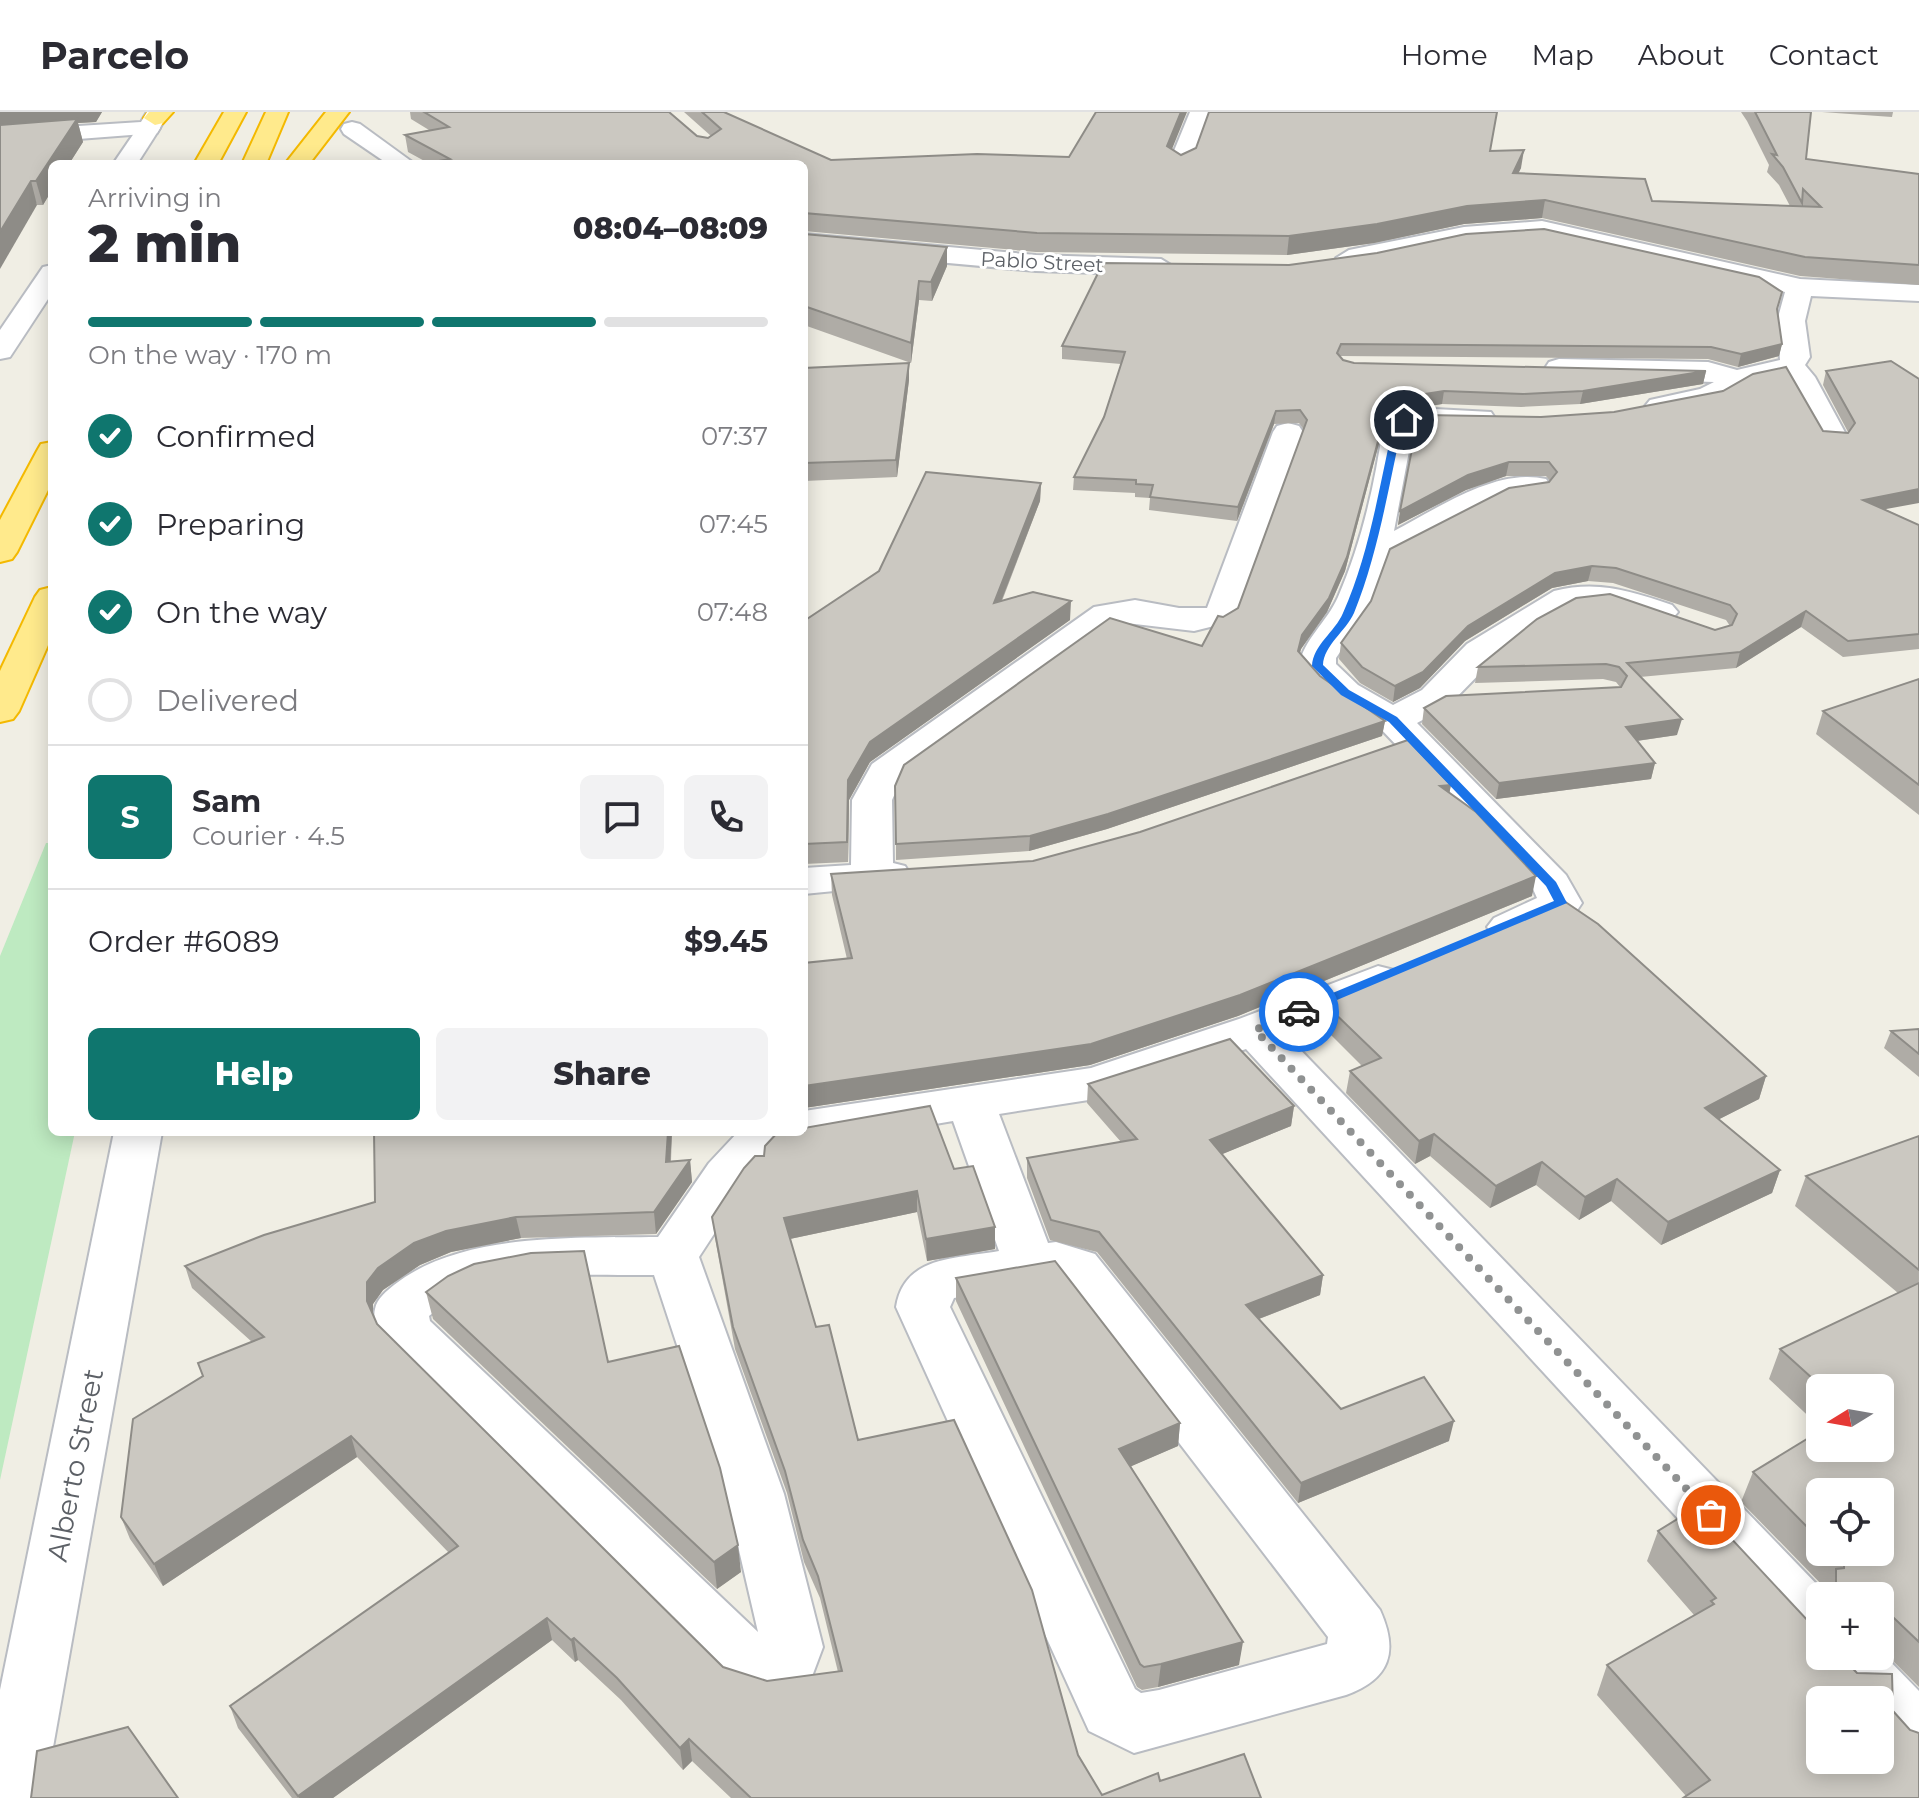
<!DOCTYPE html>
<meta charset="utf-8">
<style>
:root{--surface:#fff;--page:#f2f2f3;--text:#2b2b33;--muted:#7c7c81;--line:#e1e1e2;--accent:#0f766e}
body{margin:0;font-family:Montserrat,sans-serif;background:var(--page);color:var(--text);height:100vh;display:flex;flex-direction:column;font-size:30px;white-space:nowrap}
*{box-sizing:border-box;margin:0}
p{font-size:26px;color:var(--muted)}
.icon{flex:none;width:44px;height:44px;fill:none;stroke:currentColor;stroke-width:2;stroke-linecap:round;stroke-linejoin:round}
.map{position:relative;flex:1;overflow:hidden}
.sheet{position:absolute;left:48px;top:48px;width:760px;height:976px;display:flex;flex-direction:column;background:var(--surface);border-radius:12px;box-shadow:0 4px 20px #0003}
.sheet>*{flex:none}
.needle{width:52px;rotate:259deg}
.controls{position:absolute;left:1806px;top:1262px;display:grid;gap:16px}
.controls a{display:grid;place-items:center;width:88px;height:88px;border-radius:12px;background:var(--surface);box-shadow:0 4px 20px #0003;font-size:40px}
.pin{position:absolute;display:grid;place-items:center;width:68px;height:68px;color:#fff;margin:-34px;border:4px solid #fff;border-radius:50%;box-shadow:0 2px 8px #0007}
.courier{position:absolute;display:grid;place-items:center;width:80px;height:80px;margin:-40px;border:6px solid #1a73e8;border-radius:50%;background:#fff;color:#222;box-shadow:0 2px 10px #0007}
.head em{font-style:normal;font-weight:800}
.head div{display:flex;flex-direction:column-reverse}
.head{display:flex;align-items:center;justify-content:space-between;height:136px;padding:0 40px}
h1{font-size:52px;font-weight:800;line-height:60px}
.bar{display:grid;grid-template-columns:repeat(4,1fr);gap:12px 8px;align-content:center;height:96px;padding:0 40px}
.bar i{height:10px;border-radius:6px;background:var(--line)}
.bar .active{background:var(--accent)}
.bar p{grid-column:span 4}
.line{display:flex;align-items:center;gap:20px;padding:0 40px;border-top:2px solid var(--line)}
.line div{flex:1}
.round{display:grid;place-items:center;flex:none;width:84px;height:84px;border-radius:12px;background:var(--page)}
ol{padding:0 40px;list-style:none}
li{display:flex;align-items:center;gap:24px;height:88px}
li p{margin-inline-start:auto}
li .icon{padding:8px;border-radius:50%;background:var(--accent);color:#fff;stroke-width:4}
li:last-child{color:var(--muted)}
li i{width:44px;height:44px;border:4px solid var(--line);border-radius:50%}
.cta{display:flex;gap:16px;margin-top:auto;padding:16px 40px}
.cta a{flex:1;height:92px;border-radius:12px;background:var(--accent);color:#fff;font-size:32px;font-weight:800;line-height:92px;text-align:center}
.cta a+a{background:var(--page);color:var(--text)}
header{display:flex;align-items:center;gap:48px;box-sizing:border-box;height:112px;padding:0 40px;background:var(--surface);border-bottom:2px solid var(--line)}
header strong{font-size:38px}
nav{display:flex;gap:44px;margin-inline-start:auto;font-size:28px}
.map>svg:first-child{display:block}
.green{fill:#beeac1}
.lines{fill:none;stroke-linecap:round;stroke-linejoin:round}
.minor-casing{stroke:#b9bcc2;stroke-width:4}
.tertiary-casing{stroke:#b9bcc2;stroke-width:4}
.motorway-casing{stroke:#f4b900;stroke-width:4}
.minor{fill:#fff;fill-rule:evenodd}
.tertiary{fill:#fff;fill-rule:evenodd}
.motorway{fill:#ffea8c;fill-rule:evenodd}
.wall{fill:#afaca6;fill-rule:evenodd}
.shaded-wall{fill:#8e8c87}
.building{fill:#cbc8c1;stroke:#8e8c87;stroke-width:2;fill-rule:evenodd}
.route{fill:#1a73e8}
.done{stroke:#909292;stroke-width:8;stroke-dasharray:0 14.4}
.labels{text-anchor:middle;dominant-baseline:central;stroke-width:6;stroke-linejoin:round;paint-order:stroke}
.far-street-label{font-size:20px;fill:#5c6066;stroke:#fff}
.near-street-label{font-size:28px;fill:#5c6066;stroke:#fff}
</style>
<header>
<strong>Parcelo</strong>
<nav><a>Home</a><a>Map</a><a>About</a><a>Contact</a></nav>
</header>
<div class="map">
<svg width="1919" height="1686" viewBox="0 0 1919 1686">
<rect width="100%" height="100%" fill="#f0eee4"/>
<polygon class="green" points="46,731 52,731 52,1020 75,1020 0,1368 0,844"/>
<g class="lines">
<g class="minor-casing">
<g id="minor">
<polygon points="1190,0 1212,0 1193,51 1181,58 1169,51"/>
<polygon points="149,9 160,16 137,52 113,52 141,11"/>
<polygon points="352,10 360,12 415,52 388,52 344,22 341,17 344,12"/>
<path d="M1542 109 1800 167 1919 173V189L1811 184 1805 209 1810 245 1805 253 1815 265 1848 326 1844 332H1822L1784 265C1740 272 1696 312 1650 300L1645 294 1650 288 1700 277 1714 270 1559 265 1549 262 1545 256 1549 250 1559 247 1708 250 1737 258 1780 248 1777 209 1785 180 1542 125 1464 131 1349 154 1336 146 1349 138 1464 115Z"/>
<polygon points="804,122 1036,143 1161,147 1174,155 1161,163 1036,159 804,138"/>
<polygon points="52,153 52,181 10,245 0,247 0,218 43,155"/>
<path d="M1416 296 1491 300 1495 306 1491 312 1421 314 1413 318 1394 419C1437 397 1496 355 1546 367L1551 374 1546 381 1505 388 1385 450 1366 502 1336 546V552L1358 573 1393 593 1422 578 1467 532 1554 479C1598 468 1630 479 1672 493L1678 500 1672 507 1660 511 1608 494 1576 495 1493 548 1448 594 1417 611 1566 763 1582 791 1576 800 1524 824 1509 828 1494 824 1487 815 1494 806 1537 786 1533 777 1380 616 1332 589 1299 554C1303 528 1327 510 1338 485 1361 432 1375 373 1383 314L1387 308Z"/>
<polygon points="1288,311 1299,314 1303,320 1234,509 1194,519 1118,510 902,666 892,688 893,751 905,754 911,763 905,772 804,782 804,756 851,753 852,688 872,652 1094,495 1135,488 1179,496 1207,496 1273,320 1277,314"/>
<path d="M1378 854 1394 858 1400 868 1394 878 1286 923 1828 1484H1820V1544H1880V1539L1919 1579V1653L1896 1644 1880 1626V1588H1845L1822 1564 1813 1543 1798 1537 1246 937 1095 987 999 1002 1048 1131 1056 1130 1095 1142 1380 1498C1399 1540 1390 1567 1346 1583L1134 1641 1089 1619 896 1195C904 1143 957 1147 999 1139L953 1009 778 1039 744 1076 699 1145 784 1382 823 1535 808 1575C769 1589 767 1588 728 1574L385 1232C380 1222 372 1208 375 1197 377 1186 387 1179 394 1173 461 1120 577 1126 658 1125L709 1051 738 1020H804V999L1091 956 1239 907ZM654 1163 726 1382 758 1520 430 1209 429 1204C488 1154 581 1164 654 1163ZM1055 1169 1328 1525 1327 1532 1159 1578 1141 1581 1135 1577 950 1195 954 1186Z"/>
<polygon points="114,1020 162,1020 44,1686 0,1686 0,1578"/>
</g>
</g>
<g class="tertiary-casing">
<polygon id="tertiary" points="147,0 169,0 157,21 0,33 0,19 141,10"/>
</g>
<g class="motorway-casing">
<g id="motorway">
<polygon points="149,0 173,0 163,11 155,13 144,6"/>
<polygon points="224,0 246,0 218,52 194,52"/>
<polygon points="266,0 288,0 266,52 242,52"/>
<polygon points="326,0 349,0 309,52 285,52"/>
<polygon points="52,330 52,370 17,440 12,447 0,450 0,408 37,339 41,332"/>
<polygon points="52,475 52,524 19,599 13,607 0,610 0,559 35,485 40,478"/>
</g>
</g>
<use href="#minor" class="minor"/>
<use href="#tertiary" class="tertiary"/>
<use href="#motorway" class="motorway"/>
</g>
<g class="wall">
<polygon points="0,0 102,0 96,10 78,11 83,30 69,52 52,52 52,78 43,93 37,93"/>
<polygon points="410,0 669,0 697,24 708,26 711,24 684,0 724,0 831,48 1069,45 1172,37 1181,43 1490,39 1521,56 1518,61 1652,89 1790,94 1779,73 1767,60 1769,53 1747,9 1741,0 1811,0 1806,47 1919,62 1919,173 1800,164 1542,106 1464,112 1374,131 1287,143 1036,140 804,119 804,52 430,52 408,40 405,23 429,18 411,7"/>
<polygon points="1822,0 1893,0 1892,5"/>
<polygon points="804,122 947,154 932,189 919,188 911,251 804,213"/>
<polygon points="1777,197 1782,232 1779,244 1738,255 1708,247 1340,244 1343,248 1354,251 1706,259 1703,272 1580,292 1521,295 1442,292 1404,298 1386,305 1345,459 1327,500 1301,537 1300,541 1320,564 1385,609 1382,624 1107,717 1029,739 896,748 896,732 1202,534 1223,505 1238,496 1304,318 1299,311 1274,312 1237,409 1149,398 1150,386 1135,385 1135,381 1073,378 1074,365 1104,305 1121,252 1062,247 1062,234"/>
<polygon points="1891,249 1885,397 1919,413 1919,537 1843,545 1801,515 1736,556 1640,565 1677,623 1637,629 1655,651 1651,667 1496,687 1422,612 1424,596 1620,575 1616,570 1603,567 1475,571 1478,555 1715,518 1730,514 1726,508 1613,471 1588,469 1552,476 1465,529 1420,576 1393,590 1360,571 1339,547 1341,531 1550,369 1546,364 1506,364 1466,378 1398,413 1418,306 1848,320 1823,273 1826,259"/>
<polygon points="909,251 909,268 897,365 804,369 804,256"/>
<polygon points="1041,371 1040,389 1002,489 1070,508 870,650 849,688 848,750 804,752 804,509"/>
<polygon points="1919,567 1919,703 1816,622 1823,599"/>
<polygon points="1451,673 1449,681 1532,784 1238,904 1090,953 804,996 804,851 847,847 832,783 831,762 1033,749"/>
<polygon points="1323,890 1766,964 1759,987 1719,1007 1780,1058 1772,1081 1661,1133 1611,1089 1579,1108 1536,1073 1490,1096 1430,1044 1415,1052 1346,981 1350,959 1362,954 1320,912"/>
<polygon points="1919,917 1919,965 1884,936 1891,919"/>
<polygon points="1088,972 1294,994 1291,1014 1222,1042 1323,1163 1320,1183 1259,1207 1341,1297 1449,1329 1298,1391 1097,1140 1050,1128 1027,1066 1027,1046 1121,1030 1087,991"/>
<polygon points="672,1020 671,1049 690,1048 692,1070 656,1122 521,1126 451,1140 420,1153 383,1178 373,1192 373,1203 377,1212 723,1555 767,1569 838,1560 820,1486 804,1450 787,1381 735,1237 715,1126 712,1105 954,1057 995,1137 927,1149 917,1100 790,1127 816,1215 858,1328 1078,1643 1102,1683 1160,1669 1261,1686 731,1686 692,1649 683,1658 621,1588 578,1548 575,1550 552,1528 333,1686 292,1686 238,1616 230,1594 449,1441 357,1345 163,1474 130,1427 121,1405 203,1264 198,1251 252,1230 192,1176 185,1154 375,1090"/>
<path d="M1919 1024V1575L1880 1536V1484H1824L1827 1478 1741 1390 1753 1360 1820 1336 1880 1276H1820V1315L1769 1267 1780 1237 1898 1181 1795 1094 1806 1064ZM1820 1380 1880 1440H1820Z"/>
<polygon points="956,1166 1180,1311 1178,1334 1131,1354 1239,1553 1158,1575 1142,1578 1137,1575 956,1189"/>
<polygon points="426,1180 608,1250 741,1460 717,1477 433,1207"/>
<polygon points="1658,1419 1809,1510 1820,1544 1857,1561 1892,1562 1686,1684 1597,1583 1607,1553 1694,1503 1647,1449"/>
</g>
<g class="shaded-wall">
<polygon points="0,0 102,0 96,10 78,11 83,30 69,52 52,52 52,78 43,93 36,69 0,17"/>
<polygon points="1181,0 1187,0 1166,52 1167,34"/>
<polygon points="1524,38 1521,56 1510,79 1513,61"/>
<polygon points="31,69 37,93 0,157 0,120"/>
<polygon points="1545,88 1542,106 1464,112 1374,131 1287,143 1289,124 1467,94"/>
<polygon points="947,135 947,154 932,189 931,170"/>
<polygon points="919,169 919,188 911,251 911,231"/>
<polygon points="1782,232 1779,244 1738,255 1741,242"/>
<polygon points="909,251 909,268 897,365 896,348"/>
<polygon points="1706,259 1703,272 1580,292 1583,279"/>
<polygon points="1444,279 1442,292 1404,298 1386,305 1345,459 1327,500 1301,537 1296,553 1298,539 1302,523 1388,292 1406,285"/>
<polygon points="1276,299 1274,312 1237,409 1238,395"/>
<polygon points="1509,350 1506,364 1466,378 1398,413 1400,399 1468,363"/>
<polygon points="1041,371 1040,389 993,510 994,491"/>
<polygon points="1919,377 1919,391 1859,402 1863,388"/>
<polygon points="1592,454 1588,469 1552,476 1465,529 1420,576 1393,590 1395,574 1468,514 1555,461"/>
<polygon points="1071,489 1070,508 870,650 849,688 848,750 848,668 870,630"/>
<polygon points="1806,499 1801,515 1736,556 1740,540"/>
<polygon points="1682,607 1677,623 1622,631 1626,615"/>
<polygon points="1385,609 1382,624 1107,717 1029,739 1030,724"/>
<polygon points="1655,651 1651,667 1496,687 1499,671"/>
<polygon points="1451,673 1447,693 1440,674"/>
<polygon points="1536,764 1532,784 1238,904 1090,953 804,996 804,974"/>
<polygon points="1766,964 1759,987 1698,1018 1705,996"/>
<polygon points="1294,994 1291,1014 1208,1048 1210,1028"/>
<polygon points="668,1020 672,1020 669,1071 666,1050"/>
<polygon points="1434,1022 1430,1044 1415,1052 1419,1029"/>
<polygon points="690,1048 692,1070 656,1122 654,1100"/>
<polygon points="1542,1050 1536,1073 1490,1096 1496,1074"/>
<polygon points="1780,1058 1772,1081 1661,1133 1668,1110"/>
<polygon points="1617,1067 1611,1089 1579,1108 1585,1085"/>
<polygon points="917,1079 917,1100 785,1128 784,1106"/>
<polygon points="516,1105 521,1126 451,1140 420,1153 383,1178 373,1192 373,1211 367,1189 367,1170 378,1156 414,1131 446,1119"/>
<polygon points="995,1115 995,1137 927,1149 926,1127"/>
<polygon points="1323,1163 1320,1183 1243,1213 1246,1193"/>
<polygon points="1454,1309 1449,1329 1298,1391 1301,1371"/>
<polygon points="1180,1311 1178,1334 1118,1360 1119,1337"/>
<polygon points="351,1324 357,1345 163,1474 154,1452"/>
<polygon points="738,1433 741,1460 717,1477 714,1450"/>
<polygon points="547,1506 552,1528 333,1686 299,1686 298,1684"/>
<polygon points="574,1526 578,1548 575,1550 571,1528"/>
<polygon points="1243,1530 1239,1553 1158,1575 1161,1552"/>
<polygon points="689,1627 692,1649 683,1658 680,1636"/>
</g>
<g class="building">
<polygon points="424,0 669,0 697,24 708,26 721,17 702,0 724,0 831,48 977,42 1069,45 1096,0 1181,0 1167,34 1181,43 1196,36 1209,0 1497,0 1490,39 1524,38 1513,61 1645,67 1652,89 1821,95 1803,77 1802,91 1783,55 1772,42 1777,43 1755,0 1811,0 1806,47 1919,62 1919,153 1805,145 1545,88 1467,94 1377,112 1289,124 1037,121 804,101 804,52 445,52 439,49 450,47 405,23 449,15"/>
<polygon points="77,7 36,69 31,69 0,120 0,13"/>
<polygon points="1544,117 1759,165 1782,180 1777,197 1782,232 1741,242 1711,235 1341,232 1337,241 1343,248 1354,251 1706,259 1583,279 1523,282 1444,279 1406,285 1388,292 1347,445 1329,486 1302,523 1298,539 1320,564 1385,609 1108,702 1030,724 896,732 895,674 904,653 1110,506 1202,534 1218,504 1223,505 1238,496 1307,308 1300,298 1276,299 1238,395 1150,385 1153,373 1136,372 1136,368 1074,365 1104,305 1125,240 1062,234 1103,151 1289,153 1377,141 1466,122"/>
<polygon points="804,122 947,135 931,170 919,169 911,231 804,194"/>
<polygon points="1891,249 1919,267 1919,377 1863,388 1919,413 1919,522 1848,529 1806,499 1740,540 1627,551 1682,607 1626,615 1655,651 1499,671 1424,596 1446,584 1621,575 1627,564 1619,555 1606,552 1478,555 1537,507 1576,486 1610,482 1715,518 1732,513 1737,502 1730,493 1616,456 1592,454 1555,461 1468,514 1423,560 1395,574 1362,555 1341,531 1371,489 1390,437 1509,376 1549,370 1557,360 1549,350 1509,350 1468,363 1400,399 1418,306 1424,303 1541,305 1614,300 1723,279 1753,262 1786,255 1823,319 1848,321 1855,311 1826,259"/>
<polygon points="909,251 896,348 804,351 804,256"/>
<polygon points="926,360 1041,371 994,491 1033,480 1071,489 870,630 848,668 847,730 804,732 804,509 879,459"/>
<polygon points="1919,567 1919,673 1823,599"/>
<polygon points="1408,628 1451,673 1440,674 1476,700 1536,764 1240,883 1091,932 804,974 804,851 852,846 831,762 1033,749 1140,720"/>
<polygon points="1564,789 1598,812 1766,964 1705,996 1780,1058 1668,1110 1617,1067 1585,1085 1542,1050 1496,1074 1434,1022 1419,1029 1350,959 1381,946 1323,890"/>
<polygon points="1919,917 1919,942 1891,919"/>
<polygon points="1230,927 1294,994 1210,1028 1323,1163 1246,1193 1341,1297 1424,1265 1454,1309 1301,1371 1099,1120 1051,1108 1027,1046 1137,1027 1088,972"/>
<polygon points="930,994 954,1057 973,1054 995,1115 926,1127 917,1079 784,1106 816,1215 829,1213 858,1328 954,1308 1032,1478 1078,1643 1102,1683 1158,1661 1160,1669 1244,1642 1261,1686 751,1686 689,1627 680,1636 617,1566 574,1526 571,1528 547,1506 298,1684 230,1594 458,1434 351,1324 154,1452 121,1405 133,1307 203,1264 198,1251 264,1225 185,1154 264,1123 375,1090 374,1020 668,1020 666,1050 690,1048 654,1100 516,1105 446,1119 414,1131 378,1156 367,1170 367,1189 377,1212 723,1555 767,1569 842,1559 818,1464 803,1428 785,1359 733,1215 712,1105 744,1056 755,1044 764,1044 765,1034 778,1020 804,1020 804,1016"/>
<polygon points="1919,1024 1919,1158 1806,1064"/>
<polygon points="584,1139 608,1250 679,1234 720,1356 738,1433 714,1450 426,1180 448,1164 474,1152 531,1141"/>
<polygon points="1055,1149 1180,1311 1119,1337 1243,1530 1161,1552 1144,1555 1140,1552 956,1166"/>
<polygon points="1919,1171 1919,1530 1894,1506 1891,1511 1880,1511 1880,1484 1836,1484 1836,1457 1844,1456 1844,1452 1832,1440 1880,1440 1880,1380 1820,1380 1820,1428 1753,1360 1820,1319 1820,1336 1880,1336 1880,1276 1823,1276 1780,1237"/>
<path d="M1700 1393 1809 1510 1820 1514V1544H1841L1857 1561 1892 1562 1893 1599 1910 1618 1919 1621V1686H1683L1710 1668 1607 1553 1714 1492 1711 1489 1716 1486 1658 1419ZM1820 1588H1880V1648H1820Z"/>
<polygon points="128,1615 178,1686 31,1686 37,1639"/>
</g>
<path class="route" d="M1401 306 1408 308 1402 315C1388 377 1378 442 1354 501 1346 519 1324 533 1323 553L1349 578 1397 605 1556 770 1567 791 1299 904 1294 903V897L1554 789 1546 774 1389 610 1341 583 1312 554C1313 533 1335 520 1343 501 1369 443 1379 376 1393 314Z"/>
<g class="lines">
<polyline class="done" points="1299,900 1255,918 1711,1403"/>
</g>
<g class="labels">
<g class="far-street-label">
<text transform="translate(1042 150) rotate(3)">Pablo Street</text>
</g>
<g class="near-street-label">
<text transform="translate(75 1353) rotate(-79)">Alberto Street</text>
</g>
</g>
</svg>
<div class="controls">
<a><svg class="needle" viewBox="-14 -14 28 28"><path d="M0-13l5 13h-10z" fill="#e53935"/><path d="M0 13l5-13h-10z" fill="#7c7c81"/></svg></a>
<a><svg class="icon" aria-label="locate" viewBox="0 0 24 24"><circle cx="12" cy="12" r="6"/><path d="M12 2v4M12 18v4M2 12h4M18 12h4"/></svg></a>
<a>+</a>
<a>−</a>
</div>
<div class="pin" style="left:1711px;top:1403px;background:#ea580c"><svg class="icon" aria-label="bag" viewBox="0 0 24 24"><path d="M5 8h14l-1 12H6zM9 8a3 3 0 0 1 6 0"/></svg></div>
<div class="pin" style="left:1404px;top:308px;background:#1f2937"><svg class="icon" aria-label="home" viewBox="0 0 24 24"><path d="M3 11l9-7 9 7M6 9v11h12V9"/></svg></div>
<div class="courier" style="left:1299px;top:900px"><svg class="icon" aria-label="car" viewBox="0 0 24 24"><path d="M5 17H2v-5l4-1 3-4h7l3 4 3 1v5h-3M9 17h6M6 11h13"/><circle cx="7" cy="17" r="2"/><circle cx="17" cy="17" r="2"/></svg></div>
<section class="sheet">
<div class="head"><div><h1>2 min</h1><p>Arriving in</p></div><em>08:04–08:09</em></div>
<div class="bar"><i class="active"></i><i class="active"></i><i class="active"></i><i></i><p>On the way · 170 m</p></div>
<ol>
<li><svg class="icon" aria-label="check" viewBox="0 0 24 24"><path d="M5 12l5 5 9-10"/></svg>Confirmed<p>07:37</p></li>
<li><svg class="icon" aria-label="check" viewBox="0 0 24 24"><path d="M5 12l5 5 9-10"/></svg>Preparing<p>07:45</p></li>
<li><svg class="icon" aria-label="check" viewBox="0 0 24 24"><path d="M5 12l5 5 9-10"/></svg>On the way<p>07:48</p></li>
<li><i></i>Delivered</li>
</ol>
<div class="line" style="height:144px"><b class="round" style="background:var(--accent);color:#fff">S</b><div><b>Sam</b><p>Courier · 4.5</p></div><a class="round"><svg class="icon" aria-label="chat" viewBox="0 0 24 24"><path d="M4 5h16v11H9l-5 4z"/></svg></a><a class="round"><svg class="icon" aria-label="phone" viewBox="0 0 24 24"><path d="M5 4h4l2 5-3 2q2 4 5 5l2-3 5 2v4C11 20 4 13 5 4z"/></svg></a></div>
<div class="line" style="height:104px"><div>Order #6089</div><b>$9.45</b></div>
<div class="cta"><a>Help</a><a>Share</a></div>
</section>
</div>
